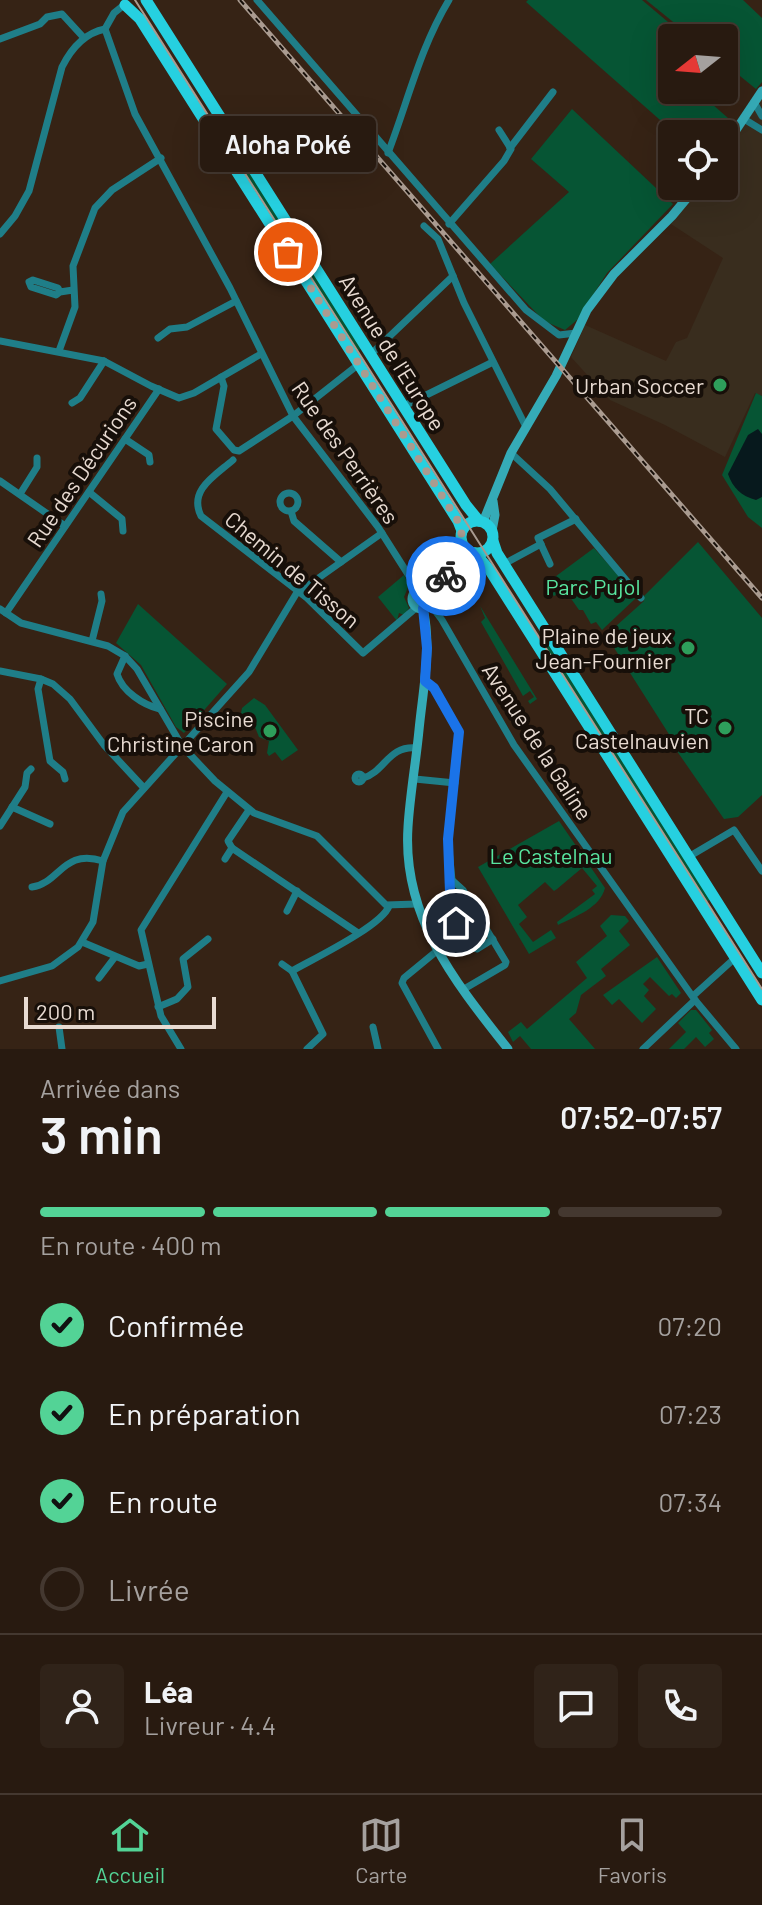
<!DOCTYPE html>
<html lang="fr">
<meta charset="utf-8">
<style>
:root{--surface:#281a10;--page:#302319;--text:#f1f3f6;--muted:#a5a19f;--line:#443830;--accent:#53d396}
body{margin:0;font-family:Barlow,sans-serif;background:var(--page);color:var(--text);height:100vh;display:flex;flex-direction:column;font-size:30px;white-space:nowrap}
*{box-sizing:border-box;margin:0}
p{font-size:26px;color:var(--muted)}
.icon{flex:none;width:44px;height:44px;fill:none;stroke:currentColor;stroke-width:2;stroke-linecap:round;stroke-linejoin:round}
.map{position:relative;height:1049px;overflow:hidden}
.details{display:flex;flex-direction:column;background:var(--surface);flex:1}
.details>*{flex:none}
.needle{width:52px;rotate:253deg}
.fabs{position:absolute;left:658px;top:24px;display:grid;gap:16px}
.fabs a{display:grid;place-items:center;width:80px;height:80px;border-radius:8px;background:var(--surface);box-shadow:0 8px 32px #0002,0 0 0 2px var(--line);font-size:40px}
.scale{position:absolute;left:24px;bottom:20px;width:192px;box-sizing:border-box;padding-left:8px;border:4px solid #e8dbd2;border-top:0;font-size:22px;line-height:28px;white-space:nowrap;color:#e8dbd2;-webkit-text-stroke:6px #170f09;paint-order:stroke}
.pin{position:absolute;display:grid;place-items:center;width:68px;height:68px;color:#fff;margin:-34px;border:4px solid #fff;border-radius:50%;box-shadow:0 2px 8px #0007}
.courier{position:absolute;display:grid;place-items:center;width:80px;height:80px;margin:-40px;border:6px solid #1a73e8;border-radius:50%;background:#fff;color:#222;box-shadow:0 2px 10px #0007}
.bubble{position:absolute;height:56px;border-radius:8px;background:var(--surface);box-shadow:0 8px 32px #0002,0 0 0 2px var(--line);font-size:26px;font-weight:600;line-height:56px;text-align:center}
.overview em{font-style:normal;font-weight:600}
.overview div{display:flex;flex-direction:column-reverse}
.overview{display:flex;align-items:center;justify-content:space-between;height:136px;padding:0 40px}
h1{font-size:52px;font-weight:600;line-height:60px}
.bar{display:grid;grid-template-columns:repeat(4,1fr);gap:12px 8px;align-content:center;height:96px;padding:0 40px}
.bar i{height:10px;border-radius:6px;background:var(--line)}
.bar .selected{background:var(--accent)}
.bar p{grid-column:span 4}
.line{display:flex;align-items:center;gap:20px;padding:0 40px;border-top:2px solid var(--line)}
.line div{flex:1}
.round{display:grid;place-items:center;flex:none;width:84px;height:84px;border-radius:8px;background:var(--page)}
ol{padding:0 40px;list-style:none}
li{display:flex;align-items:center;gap:24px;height:88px}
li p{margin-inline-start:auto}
li .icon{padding:8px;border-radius:50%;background:var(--accent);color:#111;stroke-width:4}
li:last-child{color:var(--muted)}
li i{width:44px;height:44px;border:4px solid var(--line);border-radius:50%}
.dock{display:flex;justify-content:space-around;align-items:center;height:112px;border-top:2px solid var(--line);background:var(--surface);font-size:22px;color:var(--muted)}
.dock a{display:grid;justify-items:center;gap:4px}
.dock .selected{color:var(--accent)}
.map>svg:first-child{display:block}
.commercial{fill:#392d1e}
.green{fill:#065534}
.water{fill:#07191d}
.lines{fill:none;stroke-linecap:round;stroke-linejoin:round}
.street{stroke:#1f7e88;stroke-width:7}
.secondary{stroke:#35abb7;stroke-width:9}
.primary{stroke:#26d0e0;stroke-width:11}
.tram{stroke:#aa9b90;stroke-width:2}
.rail-casing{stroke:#aa9b90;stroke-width:5}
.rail{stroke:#170f09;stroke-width:2;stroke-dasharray:6;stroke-linecap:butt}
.done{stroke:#aa9b90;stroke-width:8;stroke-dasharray:0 14.4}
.route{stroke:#1a73e8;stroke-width:10}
.leisure-dot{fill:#2e9e5b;stroke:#170f09;stroke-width:3}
.labels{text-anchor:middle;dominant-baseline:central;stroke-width:8;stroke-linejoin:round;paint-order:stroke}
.street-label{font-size:22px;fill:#e8dbd2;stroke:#170f09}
.poi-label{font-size:22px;fill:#e8dbd2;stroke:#170f09;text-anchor:end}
.park-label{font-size:22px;fill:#59e6a0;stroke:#170f09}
</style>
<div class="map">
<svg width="762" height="1049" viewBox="0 0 762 1049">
<rect width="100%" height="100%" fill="#362315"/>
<polygon class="commercial" points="762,98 762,396 755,393 725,457 665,425 610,400 571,357 585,325 666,361 676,342 687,338 723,258 671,224 698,186 724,186 724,150"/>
<g class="green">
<polygon points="528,0 642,0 687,38 672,38 672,90 696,90 736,125 724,141 724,134 676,134 526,2"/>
<polygon points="646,0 743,0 762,18 762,82 756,89 724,63 724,38 693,38"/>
<polygon points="572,109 673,204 607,273 577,320 565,330 544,321 490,264 569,192 531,159"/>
<polygon points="245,159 364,347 354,353 235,165"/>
<polygon points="756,393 762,396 762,528 748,517 722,475"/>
<polygon points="698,542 762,618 762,795 738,817 724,819 670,741 672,739 606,635 644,601 643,597"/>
<polygon points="594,548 637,597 602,630 596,622 591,624 583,610 579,610 565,590 554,596 544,585"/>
<polygon points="404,575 409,585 404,597 409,608 404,615 399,613 397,621 378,597"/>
<polygon points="138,604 227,684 184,733 176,727 141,665 116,643"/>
<polygon points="480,606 537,699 530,704 528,701 534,697 530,691 523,696 481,622 485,618"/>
<polygon points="549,640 713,898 704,903 540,646"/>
<polygon points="254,698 265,705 298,750 282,761 275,752 269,756 267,753 269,741 259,737 255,727 241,713 242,708"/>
<path d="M559 821 605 888C600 908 576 916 558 925L557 922 595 894 592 890 597 886 582 868 557 889 554 891 545 882 518 905 527 917 519 924 533 942 551 930 556 938 529 954 478 867Z"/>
<polygon points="611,915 625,916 629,921 619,931 630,945 601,969 606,976 581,995 576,1013 569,1019 595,1049 531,1049 520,1036 513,1042 508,1032 521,1022 527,1029 587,978 576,962 607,936 600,926"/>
<polygon points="657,957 681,993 676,998 672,994 669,996 650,977 643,984 649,990 644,996 656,1009 642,1023 619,999 612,1005 603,995"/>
<polygon points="691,1010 696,1010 712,1030 709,1033 714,1039 705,1047 696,1037 684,1049 669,1049 686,1032 678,1023"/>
</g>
<path class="water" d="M758 429 762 434V497L756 500C741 496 733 488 728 474L748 435Z"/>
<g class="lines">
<g class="street">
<polyline points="257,0 526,310 559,335 576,333"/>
<polyline points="105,29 135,114 230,288 293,416 378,527 418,590"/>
<polyline points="105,29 114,13 124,5"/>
<polyline points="0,39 40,24 47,17 62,14 84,38"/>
<polyline points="754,102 762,116"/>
<polyline points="744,119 762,130"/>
<polyline points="510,148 553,92"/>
<path d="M388 153C408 101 420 48 449 0"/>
<polyline points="449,224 504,161 511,149 499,130"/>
<polyline points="424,226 438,239 464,303 525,425"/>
<path d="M0 234 15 216 29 191 62 67C71 49 85 33 105 29"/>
<polyline points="60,292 56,295 31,287 29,282 33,280 58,288 60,292 73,290"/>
<polyline points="158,338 170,329 187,327 236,301"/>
<polyline points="0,341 104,361 151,386 179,398 194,393 261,354"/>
<polyline points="59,351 75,307 73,266 95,208 112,190 161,158"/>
<polyline points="371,354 453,276"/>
<polyline points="221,377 224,386 216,429 234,450 239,451 293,416 359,364"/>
<polyline points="72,403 80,398 104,361"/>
<polyline points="404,406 493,362"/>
<polyline points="125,439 149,455 150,462"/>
<polyline points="511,453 550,489 641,598"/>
<path d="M233 460C216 475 188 490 201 516L307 598 363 653 417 607"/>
<polyline points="0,481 65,526"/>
<polyline points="89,492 122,519 123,531"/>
<circle cx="289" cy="502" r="9"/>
<polyline points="20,494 37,467 37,458"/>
<polyline points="291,511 294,521 341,562"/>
<polyline points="504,564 541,544"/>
<polyline points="550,564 538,538 576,519"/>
<polyline points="430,604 442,620 514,745 695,1000 736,1049"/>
<polyline points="0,609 21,623 108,646 125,656 137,669 182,746 215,781 254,813 317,836 386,905 417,904"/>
<polyline points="6,613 159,389"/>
<polyline points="92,641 102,601 101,594"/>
<path d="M125 656 117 674C122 691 143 705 160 709"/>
<polyline points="0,671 41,679 53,684 70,699 104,745 144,788"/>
<polyline points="41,679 38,689 50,761 63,772 65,779"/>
<polyline points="425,681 434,688 459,732 448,839 452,880 463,890 506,962 505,965 464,989"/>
<circle cx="359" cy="778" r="4"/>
<path d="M363 778C385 772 388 745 417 748"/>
<polyline points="415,779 455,783"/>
<polyline points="12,807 50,824"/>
<polyline points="0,826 25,787 27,773 31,769"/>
<polyline points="232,848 358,933"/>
<polyline points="690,856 734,830 762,871"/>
<polyline points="225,859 232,848 228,841 249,810"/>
<path d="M452 880C449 901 455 926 465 945L477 949 493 939"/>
<path d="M32 887C60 883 63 848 103 861"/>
<polyline points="287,911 297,891"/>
<polyline points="82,942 139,966 148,964"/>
<polyline points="438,950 404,978 402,983 438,1049"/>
<path d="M282 964 292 971C313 959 382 926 389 906"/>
<polyline points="292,971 323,1034 307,1049"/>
<polyline points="99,978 115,957"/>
<polyline points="0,981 52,966 78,947 93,922 103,861 123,812 249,672 296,594 382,533"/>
<polyline points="693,996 735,958"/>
<polyline points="158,1007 177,999 188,987 183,959 208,939"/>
<polyline points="59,1027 62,1049"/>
<polyline points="373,1027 378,1049"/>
<polyline points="181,1049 161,1016 141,930 227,792"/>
<polyline points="643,1049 695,1000"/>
</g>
<g class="secondary">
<polyline points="724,148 762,91"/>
<polyline points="483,522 511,453 556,376 587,310 614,274 672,216 697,186"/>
<polyline points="492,531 495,515 493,501"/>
<polyline points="422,589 445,576"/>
<circle cx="422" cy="599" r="10"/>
<polyline points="431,597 444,582 459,556 462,543"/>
<path d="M423 608C432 648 423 689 419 730 416 762 410 794 408 827 402 917 455 982 508 1049"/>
</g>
<g class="primary">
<polyline points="146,0 466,505 479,521"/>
<polyline points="125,5 140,19 458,521 462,531"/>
<circle cx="477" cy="537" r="16"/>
<polyline points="493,541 497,553 762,973"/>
<polyline points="475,553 489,569 762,1000"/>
</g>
<polyline class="tram" points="135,0 762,989"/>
<g class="rail-casing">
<polyline id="rail" points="240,0 762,598"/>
</g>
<use href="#rail" class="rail"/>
</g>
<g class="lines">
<path class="done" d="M288 252 461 526C463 546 457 559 446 576"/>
<polyline class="route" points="446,576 422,589 428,591 431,597 430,604 423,608 427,648 425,681 434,688 459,732 448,839 450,892 456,923"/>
</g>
<g class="leisure-dot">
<circle cx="720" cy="385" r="8"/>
<circle cx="688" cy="648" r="8"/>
<circle cx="725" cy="728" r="8"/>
<circle cx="270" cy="731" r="8"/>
</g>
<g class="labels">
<g class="street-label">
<text transform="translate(393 352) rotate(58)">Avenue de l'Europe</text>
<text transform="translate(346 452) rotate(55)">Rue des Perrières</text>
<text transform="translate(81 471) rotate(-56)">Rue des Décurions</text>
<text transform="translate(293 569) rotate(40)">Chemin de Tisson</text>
<text transform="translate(538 741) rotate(57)">Avenue de la Galine</text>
</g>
<g class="poi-label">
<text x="704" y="385">Urban Soccer</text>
<text x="672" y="635">Plaine de jeux<tspan x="672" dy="25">Jean-Fournier</tspan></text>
<text x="709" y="715">TC<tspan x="709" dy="25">Castelnauvien</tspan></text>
<text x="254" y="718">Piscine<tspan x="254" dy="25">Christine Caron</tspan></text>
</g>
<g class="park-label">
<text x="593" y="586">Parc Pujol</text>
<text x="551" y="855">Le Castelnau</text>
</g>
</g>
</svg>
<div class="fabs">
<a><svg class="needle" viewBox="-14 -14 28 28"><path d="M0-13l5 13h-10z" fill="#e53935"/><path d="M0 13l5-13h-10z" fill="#a5a19f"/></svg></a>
<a><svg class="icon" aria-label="locate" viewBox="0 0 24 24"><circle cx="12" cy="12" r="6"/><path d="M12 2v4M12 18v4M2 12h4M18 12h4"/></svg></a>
</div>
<div class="scale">200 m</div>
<div class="pin" style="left:288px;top:252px;background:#ea580c"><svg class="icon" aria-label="bag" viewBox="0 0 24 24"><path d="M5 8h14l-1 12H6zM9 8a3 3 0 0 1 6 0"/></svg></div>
<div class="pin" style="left:456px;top:923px;background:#1f2937"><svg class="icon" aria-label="home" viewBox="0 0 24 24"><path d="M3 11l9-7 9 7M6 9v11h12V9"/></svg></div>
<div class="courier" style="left:446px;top:576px"><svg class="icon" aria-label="bike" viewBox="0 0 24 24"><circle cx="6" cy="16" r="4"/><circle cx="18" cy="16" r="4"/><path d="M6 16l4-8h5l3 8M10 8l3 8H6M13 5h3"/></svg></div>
<div class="bubble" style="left:200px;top:116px;width:176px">Aloha Poké</div>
</div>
<section class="details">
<div class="overview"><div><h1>3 min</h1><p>Arrivée dans</p></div><em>07:52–07:57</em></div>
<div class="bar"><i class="selected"></i><i class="selected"></i><i class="selected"></i><i></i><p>En route · 400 m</p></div>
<ol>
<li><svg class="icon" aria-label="check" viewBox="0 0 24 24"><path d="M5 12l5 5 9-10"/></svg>Confirmée<p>07:20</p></li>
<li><svg class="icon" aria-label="check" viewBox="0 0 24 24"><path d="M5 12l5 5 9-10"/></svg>En préparation<p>07:23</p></li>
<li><svg class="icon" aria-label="check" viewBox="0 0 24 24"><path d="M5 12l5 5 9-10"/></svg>En route<p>07:34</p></li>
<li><i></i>Livrée</li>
</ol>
<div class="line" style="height:144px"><a class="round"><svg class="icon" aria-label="person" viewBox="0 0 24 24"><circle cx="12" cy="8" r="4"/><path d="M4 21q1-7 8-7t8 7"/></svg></a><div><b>Léa</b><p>Livreur · 4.4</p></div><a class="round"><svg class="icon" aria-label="chat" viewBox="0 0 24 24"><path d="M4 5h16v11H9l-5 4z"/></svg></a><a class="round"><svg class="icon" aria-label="phone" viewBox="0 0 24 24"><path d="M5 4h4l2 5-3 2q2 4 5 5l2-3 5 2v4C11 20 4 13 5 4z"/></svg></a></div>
</section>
<nav class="dock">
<a class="selected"><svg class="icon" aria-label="home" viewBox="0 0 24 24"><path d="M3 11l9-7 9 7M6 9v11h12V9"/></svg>Accueil</a>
<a><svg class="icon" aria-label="map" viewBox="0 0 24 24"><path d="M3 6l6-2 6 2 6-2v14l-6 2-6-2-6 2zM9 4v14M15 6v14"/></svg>Carte</a>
<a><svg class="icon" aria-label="saved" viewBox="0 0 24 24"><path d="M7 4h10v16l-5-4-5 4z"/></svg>Favoris</a>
</nav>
